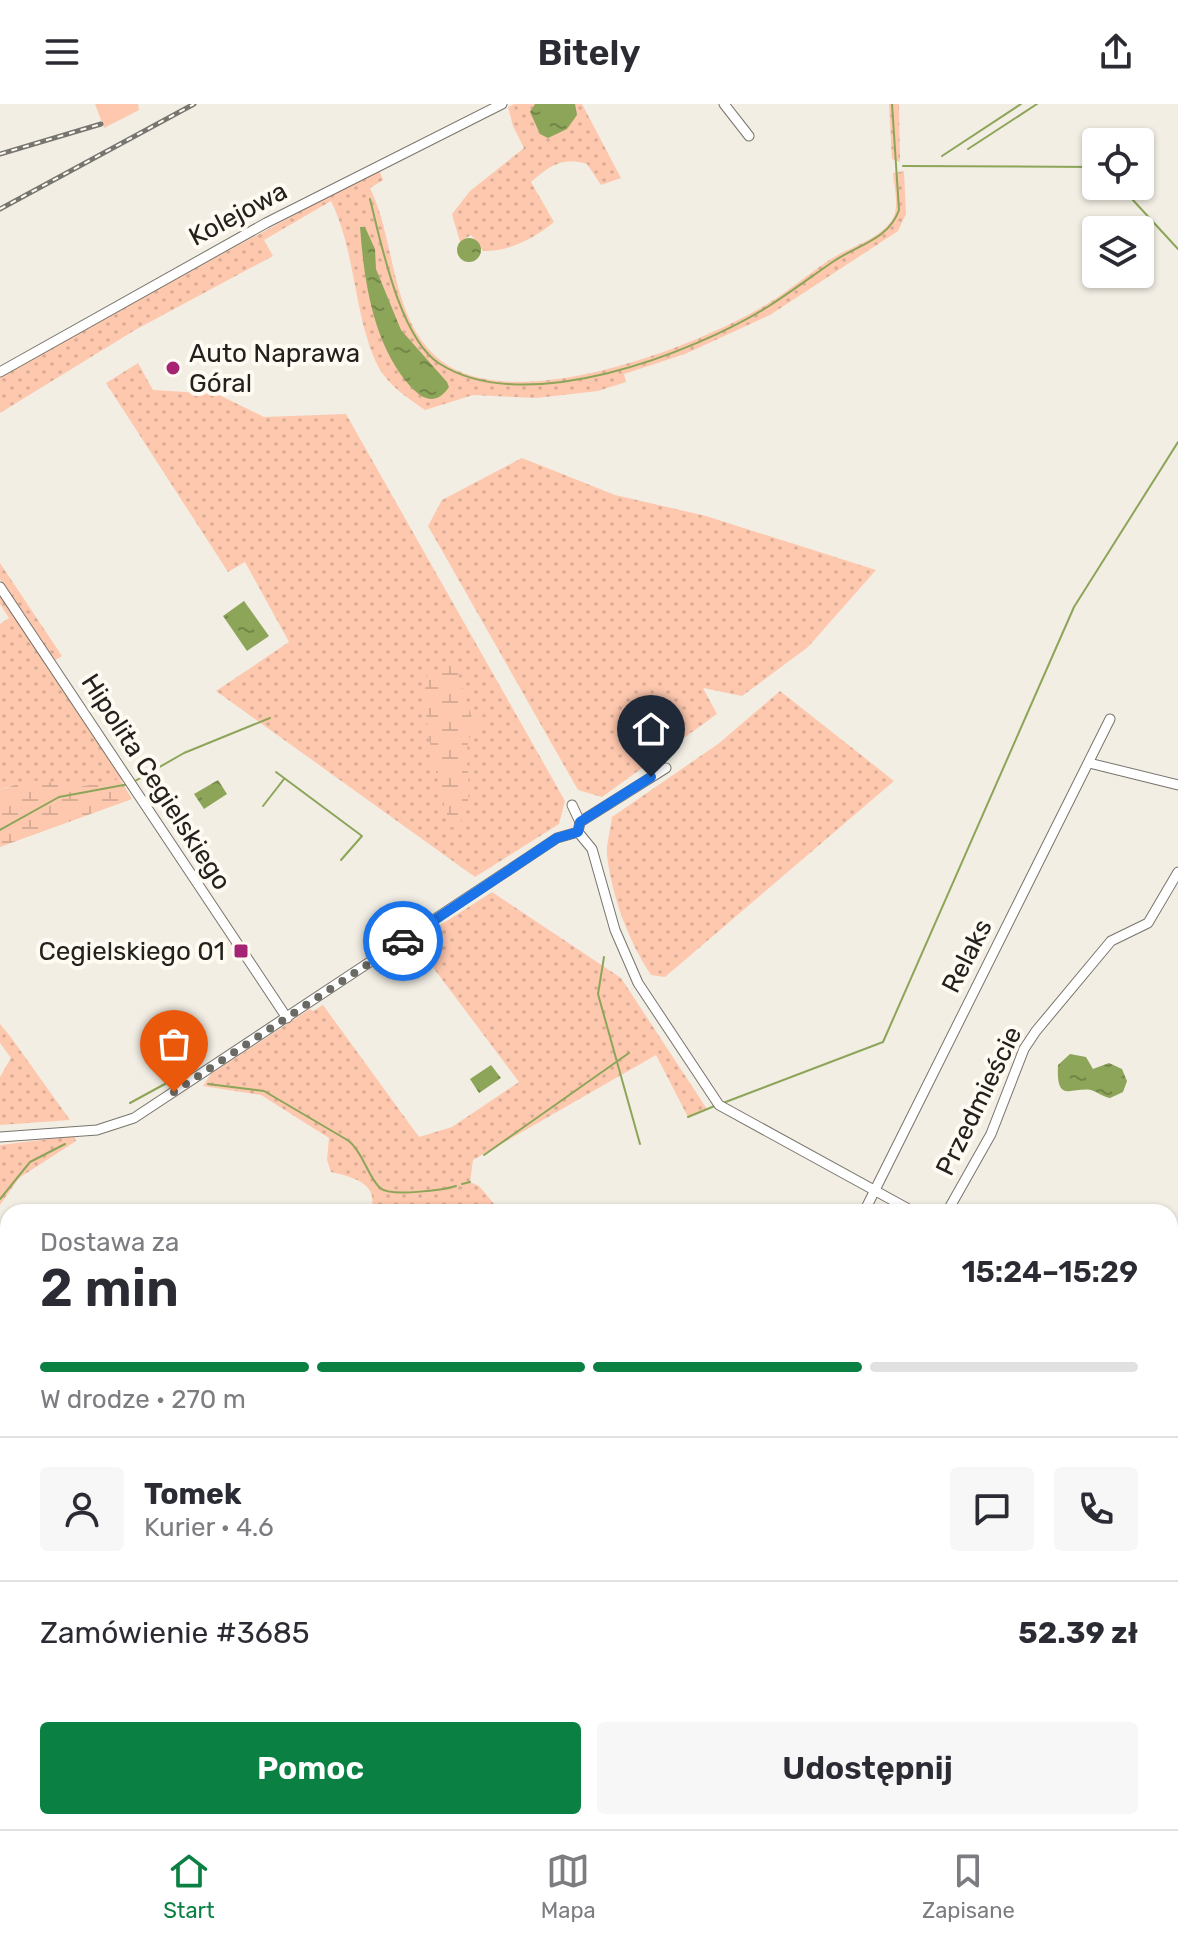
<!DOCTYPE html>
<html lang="pl">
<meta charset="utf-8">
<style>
:root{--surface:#fff;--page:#f7f7f7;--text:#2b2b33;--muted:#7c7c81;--line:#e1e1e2;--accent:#0b8043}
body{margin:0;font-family:Rubik,sans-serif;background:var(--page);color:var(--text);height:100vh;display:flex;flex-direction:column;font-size:30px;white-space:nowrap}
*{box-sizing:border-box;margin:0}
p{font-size:26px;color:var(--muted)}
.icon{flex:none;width:44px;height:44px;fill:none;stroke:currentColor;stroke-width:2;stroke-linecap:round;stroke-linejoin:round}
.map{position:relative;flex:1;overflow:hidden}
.drawer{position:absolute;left:0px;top:1100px;width:1178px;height:626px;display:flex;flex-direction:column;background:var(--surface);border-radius:24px 24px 0 0;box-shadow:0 2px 6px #0004}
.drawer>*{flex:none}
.controls{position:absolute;left:1082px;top:24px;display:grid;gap:16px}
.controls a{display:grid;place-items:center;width:72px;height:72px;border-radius:8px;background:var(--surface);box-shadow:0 2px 6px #0004;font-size:40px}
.pin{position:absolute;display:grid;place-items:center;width:68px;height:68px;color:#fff;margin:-82px -34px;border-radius:50% 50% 50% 0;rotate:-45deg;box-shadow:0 0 8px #0007}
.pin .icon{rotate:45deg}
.courier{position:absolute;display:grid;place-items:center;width:80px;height:80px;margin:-40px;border:6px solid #1a73e8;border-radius:50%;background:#fff;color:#222;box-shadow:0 2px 10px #0007}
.overview em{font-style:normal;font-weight:600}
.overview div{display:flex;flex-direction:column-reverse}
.overview{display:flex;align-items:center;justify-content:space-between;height:136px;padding:0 40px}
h1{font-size:52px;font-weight:600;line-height:60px}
.bar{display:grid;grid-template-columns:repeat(4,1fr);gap:12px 8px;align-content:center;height:96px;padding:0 40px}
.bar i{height:10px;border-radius:6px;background:var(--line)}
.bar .active{background:var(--accent)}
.bar p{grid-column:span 4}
.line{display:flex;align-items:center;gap:20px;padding:0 40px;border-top:2px solid var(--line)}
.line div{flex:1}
.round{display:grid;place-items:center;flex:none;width:84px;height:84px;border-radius:8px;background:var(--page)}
.primary-button{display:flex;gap:16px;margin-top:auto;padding:16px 40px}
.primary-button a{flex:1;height:92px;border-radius:8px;background:var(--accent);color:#fff;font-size:32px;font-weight:600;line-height:92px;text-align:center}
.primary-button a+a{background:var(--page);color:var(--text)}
header{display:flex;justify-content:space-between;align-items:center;height:104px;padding:0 40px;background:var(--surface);font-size:36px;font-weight:600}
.dock{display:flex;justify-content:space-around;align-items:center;height:112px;border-top:2px solid var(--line);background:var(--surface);font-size:22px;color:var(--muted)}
.dock a{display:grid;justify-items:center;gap:4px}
.dock .active{color:var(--accent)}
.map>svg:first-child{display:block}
.grass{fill:url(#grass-dots)}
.wetland{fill:url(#wetland-marsh)}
.garden{fill:#fec8ae}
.water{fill:url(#water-ripples)}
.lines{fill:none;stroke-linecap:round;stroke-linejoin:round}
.stream{stroke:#8ca558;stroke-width:2}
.minor-casing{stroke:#78746b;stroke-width:11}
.minor{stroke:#fff;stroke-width:9}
.rail-casing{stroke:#77756f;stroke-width:5}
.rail{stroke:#fffbf3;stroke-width:2;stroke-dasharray:6;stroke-linecap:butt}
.done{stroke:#6b6963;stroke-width:8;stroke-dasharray:0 14.4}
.route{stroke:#1a73e8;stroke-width:10}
.poi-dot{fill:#a52473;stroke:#fffbf3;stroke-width:3}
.labels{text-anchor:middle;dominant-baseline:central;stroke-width:8;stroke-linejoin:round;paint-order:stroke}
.street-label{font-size:26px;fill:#23211e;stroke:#fffbf3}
.poi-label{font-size:26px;fill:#23211e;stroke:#fffbf3;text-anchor:start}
</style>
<header><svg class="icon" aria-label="menu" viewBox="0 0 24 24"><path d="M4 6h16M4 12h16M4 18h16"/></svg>Bitely<svg class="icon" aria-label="share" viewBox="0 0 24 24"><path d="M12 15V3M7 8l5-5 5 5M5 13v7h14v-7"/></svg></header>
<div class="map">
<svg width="1178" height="1725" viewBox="0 0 1178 1725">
<defs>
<pattern id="grass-dots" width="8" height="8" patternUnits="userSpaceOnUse" patternTransform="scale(2)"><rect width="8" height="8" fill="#fec8ae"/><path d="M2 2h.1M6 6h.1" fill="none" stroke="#d9ac95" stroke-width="1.8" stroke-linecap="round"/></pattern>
<pattern id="wetland-marsh" width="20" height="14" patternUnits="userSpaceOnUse" patternTransform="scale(2)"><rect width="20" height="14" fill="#fec8ae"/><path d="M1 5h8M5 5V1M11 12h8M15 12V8" fill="none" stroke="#d9ac95"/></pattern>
<pattern id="water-ripples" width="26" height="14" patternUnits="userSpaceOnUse" patternTransform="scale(2)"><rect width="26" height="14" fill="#8ca558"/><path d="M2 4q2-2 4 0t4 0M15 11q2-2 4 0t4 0" fill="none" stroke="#728648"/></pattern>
</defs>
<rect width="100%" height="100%" fill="#f2eee4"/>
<g class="grass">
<path d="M514 0H582L621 74 601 81 587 60C563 52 549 62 531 78L554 118C535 134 509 148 483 147L471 131 460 138 452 110 470 87 524 44 513 22 508 3Z"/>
<polygon points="889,0 899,0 900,58 892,55"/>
<path d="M379 65 383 76 370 84C396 137 390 216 440 256 513 314 697 243 767 200 791 186 812 166 836 152 855 141 879 135 892 116 900 104 894 82 893 69L904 67 906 110 898 127 770 211 685 250 624 270 626 278 598 287 536 294 473 291 425 306C409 295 389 282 379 264 353 213 357 150 331 97L264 136 273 152 135 226 0 309V272L15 262Z"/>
<polygon points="138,259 153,286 217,290 264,313 346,310 565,697 559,720 475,773 216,587 289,538 245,458 228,468 106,279"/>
<polygon points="522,354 615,391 706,412 876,466 808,543 742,592 703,584 717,610 602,693 578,686 428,422 442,396"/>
<polygon points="0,459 62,552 54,557 0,475"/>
<path d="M0 489 128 680 120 675C108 678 94 682 82 682 54 680 27 674 0 686V520L9 514 0 500Z"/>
<path d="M780 587 894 677 665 873 651 871C628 836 612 793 607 751 606 739 611 725 612 713L718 640Z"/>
<path d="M492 788 621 874 707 1005 688 1013 656 951 473 1056 470 1078 479 1082 501 1108H370C381 1080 353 1073 331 1068L327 1056 329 1034 261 991 203 982 211 970 310 905 313 907 323 901 419 1033 452 1023 519 978 414 838Z"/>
<polygon points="0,920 10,932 70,1016 0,1021 0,973 11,954 0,939"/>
<polygon points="74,1032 76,1037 19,1074 0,1101 0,1041"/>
</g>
<g class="wetland">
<path d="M449 561 456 563 472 614 487 613C479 620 470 628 468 639 463 663 480 710 452 724 440 694 417 597 428 569Z"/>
<polygon points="120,675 132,695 0,743 0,686 29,676 84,682"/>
</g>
<polygon class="garden" points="95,0 138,0 139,6 104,24"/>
<g class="water">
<polygon points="535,0 575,0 577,11 567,25 548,34 540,30 530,8"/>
<path d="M360 123H365L375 145 376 165 401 226 447 278 449 283C436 302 423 296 410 282 373 240 364 177 360 123Z"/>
<circle cx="469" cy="146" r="12"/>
<polygon points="244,497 269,532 247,547 223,512"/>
<polygon points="218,676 227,690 204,705 194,690"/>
<path d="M1070 950 1086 953 1093 965 1109 959 1122 965 1127 977 1123 988 1110 994C1103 993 1098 988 1091 986 1071 983 1056 1000 1058 961Z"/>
<polygon points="491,961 501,974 479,989 470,975"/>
</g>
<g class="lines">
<g class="stream">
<polyline points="968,45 1037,0"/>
<polyline points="942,52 1021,0"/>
<polyline points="903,62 1096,63"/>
<polyline points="1120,82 1178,145"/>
<path d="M370 95C381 139 400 235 440 260 525 314 692 250 769 202 791 188 812 172 834 157 858 141 889 135 899 106L892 0"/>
<polyline points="276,668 362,732 341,756"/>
<polyline points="135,677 184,649 270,614"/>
<polyline points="263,702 284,675"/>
<polyline points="0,726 59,693 129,680"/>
<polyline points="604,853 598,890 640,1040"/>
<path d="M208 980 264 987 349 1037C364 1050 367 1071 380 1084 390 1093 444 1086 456 1082"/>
<polyline points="130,999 174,975"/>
<polyline points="723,999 883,938 1074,503 1178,338"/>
<polyline points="688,1013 717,1001"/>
<polyline points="484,1051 629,949"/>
<polyline points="462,1080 470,1078"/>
<polyline points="0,1095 30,1058 65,1040"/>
</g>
<g class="minor-casing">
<g id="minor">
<polyline points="724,0 749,32"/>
<polyline points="0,268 266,119 502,0"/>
<polyline points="0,483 287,914"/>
<polyline points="1089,659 1178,681"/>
<polyline points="572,701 580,718"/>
<polyline points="578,728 580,718 666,664"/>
<polyline points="0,1033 97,1026 134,1014 527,754 557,734 578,728 592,745 615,826 638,879 719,1001 914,1108"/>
<polyline points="864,1108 1110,615"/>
<polyline points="947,1108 991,1030 1024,945 1036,927 1111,837 1148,819 1178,768"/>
<polyline points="1170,1254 1178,1253"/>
<polyline points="1170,1482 1178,1481"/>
<polyline points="1170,1592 1178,1594"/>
<polyline points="819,1718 822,1725"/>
<polyline points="886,1718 888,1725"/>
<polyline points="1057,1718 1069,1725"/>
</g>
</g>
<use href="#minor" class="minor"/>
<g class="rail-casing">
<g id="rail">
<polyline points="0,50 101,20"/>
<polyline points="0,105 194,0"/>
</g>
</g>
<use href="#rail" class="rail"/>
</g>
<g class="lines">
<polyline class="done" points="174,988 403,837"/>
<polyline class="route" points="403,837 557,734 578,728 580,718 651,673"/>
</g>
<g class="poi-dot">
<circle cx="173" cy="264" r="8"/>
<rect x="233" y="839" width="16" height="16" rx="4"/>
</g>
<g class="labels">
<g class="street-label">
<text transform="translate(238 110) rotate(-28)">Kolejowa</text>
<text transform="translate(156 678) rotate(57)">Hipolita Cegielskiego</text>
<text transform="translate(967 852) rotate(-63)">Relaks</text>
<text transform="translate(979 997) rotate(-64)">Przedmieście</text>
</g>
<g class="poi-label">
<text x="189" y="249">Auto Naprawa<tspan x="189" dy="30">Góral</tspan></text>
<text x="225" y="847" text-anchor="end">Cegielskiego 01</text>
</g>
</g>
</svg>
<div class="controls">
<a><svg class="icon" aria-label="locate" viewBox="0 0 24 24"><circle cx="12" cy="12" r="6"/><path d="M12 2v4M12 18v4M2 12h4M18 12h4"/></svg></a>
<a><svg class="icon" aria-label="layers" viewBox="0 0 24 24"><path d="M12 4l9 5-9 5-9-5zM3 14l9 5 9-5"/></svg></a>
</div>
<div class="pin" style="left:174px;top:988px;background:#ea580c"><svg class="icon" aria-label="bag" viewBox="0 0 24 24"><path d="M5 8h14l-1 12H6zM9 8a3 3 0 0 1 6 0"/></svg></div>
<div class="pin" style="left:651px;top:673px;background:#1f2937"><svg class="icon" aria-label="home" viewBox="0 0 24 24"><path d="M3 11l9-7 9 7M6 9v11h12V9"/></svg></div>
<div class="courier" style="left:403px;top:837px"><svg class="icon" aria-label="car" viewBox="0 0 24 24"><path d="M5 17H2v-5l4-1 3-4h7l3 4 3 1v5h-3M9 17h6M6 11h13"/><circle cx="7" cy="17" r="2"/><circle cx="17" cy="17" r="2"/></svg></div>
<section class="drawer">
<div class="overview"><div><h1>2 min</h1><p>Dostawa za</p></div><em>15:24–15:29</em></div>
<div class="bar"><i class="active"></i><i class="active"></i><i class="active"></i><i></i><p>W drodze · 270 m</p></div>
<div class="line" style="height:144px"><a class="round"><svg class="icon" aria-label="person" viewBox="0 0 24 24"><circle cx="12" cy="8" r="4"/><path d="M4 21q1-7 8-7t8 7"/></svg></a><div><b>Tomek</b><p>Kurier · 4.6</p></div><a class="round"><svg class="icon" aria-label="chat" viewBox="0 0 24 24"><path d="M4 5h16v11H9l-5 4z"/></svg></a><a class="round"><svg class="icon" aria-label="phone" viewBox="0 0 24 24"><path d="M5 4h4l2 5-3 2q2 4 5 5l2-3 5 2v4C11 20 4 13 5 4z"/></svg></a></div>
<div class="line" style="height:104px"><div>Zamówienie #3685</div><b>52.39 zł</b></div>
<div class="primary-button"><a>Pomoc</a><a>Udostępnij</a></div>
</section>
</div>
<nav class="dock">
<a class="active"><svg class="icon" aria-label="home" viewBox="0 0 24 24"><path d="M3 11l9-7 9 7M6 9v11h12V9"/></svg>Start</a>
<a><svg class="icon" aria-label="map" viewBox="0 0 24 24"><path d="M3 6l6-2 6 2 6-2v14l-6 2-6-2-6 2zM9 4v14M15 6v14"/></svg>Mapa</a>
<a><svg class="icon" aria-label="saved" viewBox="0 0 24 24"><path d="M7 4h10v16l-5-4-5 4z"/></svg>Zapisane</a>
</nav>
